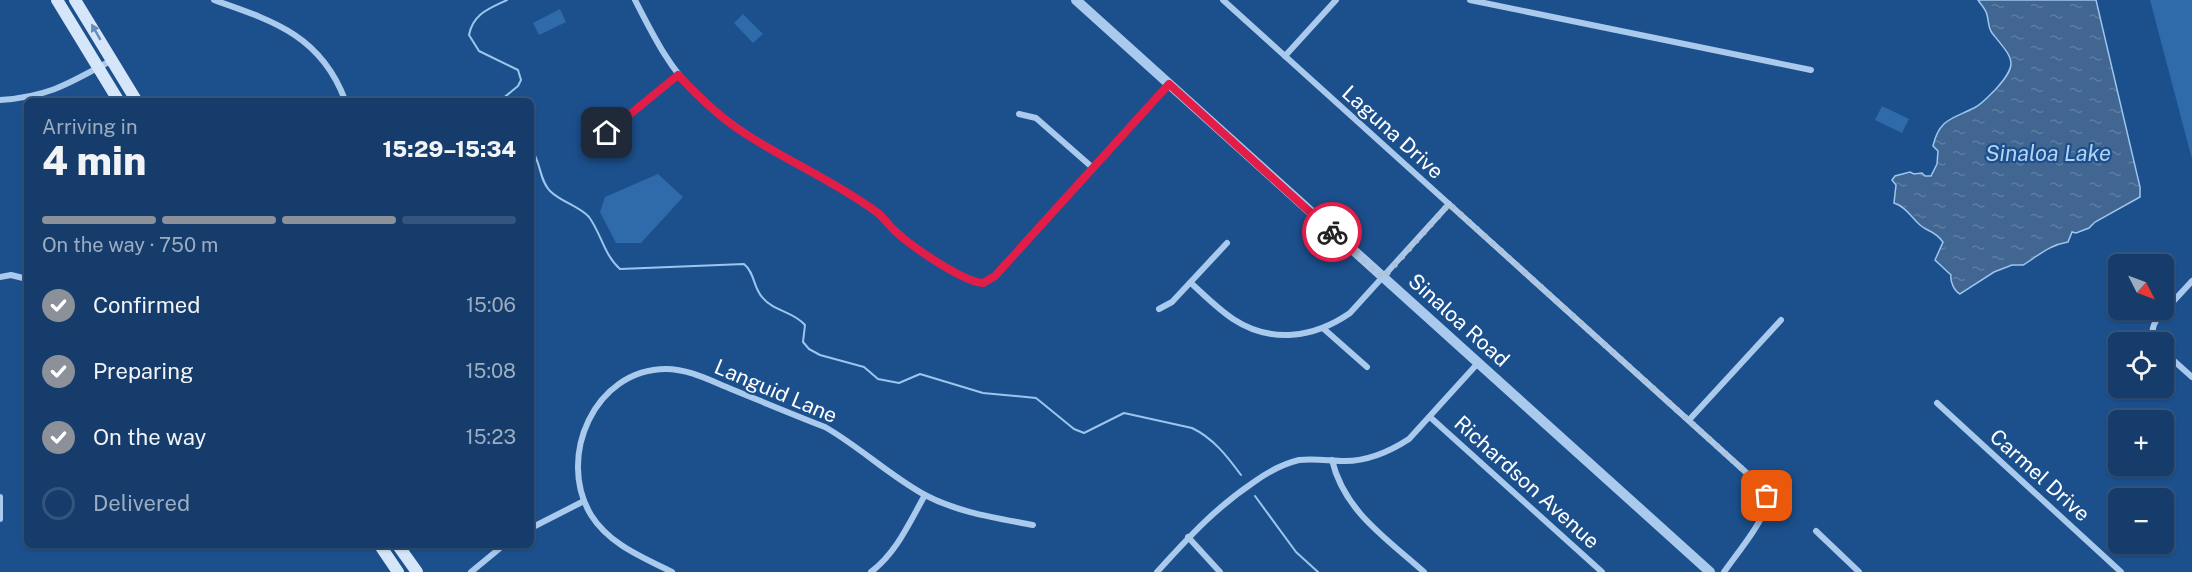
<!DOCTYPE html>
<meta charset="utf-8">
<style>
:root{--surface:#153c6a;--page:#224772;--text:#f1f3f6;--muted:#9dadc1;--line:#34567e;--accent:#8c9099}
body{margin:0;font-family:"Public Sans",sans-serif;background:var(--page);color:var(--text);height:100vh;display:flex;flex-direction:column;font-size:22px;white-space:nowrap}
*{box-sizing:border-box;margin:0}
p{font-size:20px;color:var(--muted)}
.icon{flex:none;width:33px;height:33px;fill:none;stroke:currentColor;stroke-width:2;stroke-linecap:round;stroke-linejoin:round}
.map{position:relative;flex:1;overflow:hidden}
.side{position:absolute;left:24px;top:98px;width:510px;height:450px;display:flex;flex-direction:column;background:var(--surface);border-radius:9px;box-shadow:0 2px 4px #0004,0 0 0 2px var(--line)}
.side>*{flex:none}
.needle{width:39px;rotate:132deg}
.fabs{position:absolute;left:2108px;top:254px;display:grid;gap:12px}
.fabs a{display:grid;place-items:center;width:66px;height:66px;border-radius:9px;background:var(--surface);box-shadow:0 2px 4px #0004,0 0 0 2px var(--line);font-size:30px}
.pin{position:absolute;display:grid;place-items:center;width:51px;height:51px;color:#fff;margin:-26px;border-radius:12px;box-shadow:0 3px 9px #0006}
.courier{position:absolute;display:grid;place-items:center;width:60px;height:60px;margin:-30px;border:4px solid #e11d48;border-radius:50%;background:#fff;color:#222;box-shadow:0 2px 8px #0007}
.summary em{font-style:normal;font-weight:800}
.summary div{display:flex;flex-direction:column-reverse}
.summary{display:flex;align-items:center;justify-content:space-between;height:102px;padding:0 18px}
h1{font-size:39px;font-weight:800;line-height:45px}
.bar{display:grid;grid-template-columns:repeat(4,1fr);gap:9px 6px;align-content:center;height:72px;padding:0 18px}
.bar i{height:8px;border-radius:4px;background:var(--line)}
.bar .selected{background:var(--accent)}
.bar p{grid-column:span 4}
ol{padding:0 18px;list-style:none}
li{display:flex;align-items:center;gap:18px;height:66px}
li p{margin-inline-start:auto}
li .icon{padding:6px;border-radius:50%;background:var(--accent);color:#fff;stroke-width:4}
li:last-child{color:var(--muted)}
li i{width:33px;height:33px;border:3px solid var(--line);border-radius:50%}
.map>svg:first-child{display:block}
.grass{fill:#2f6aab}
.water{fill:url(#water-ripples);stroke:#9cc5ef;stroke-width:1.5}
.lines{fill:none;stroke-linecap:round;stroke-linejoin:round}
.stream{stroke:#9cc5ef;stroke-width:2}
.minor{stroke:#a9c9ed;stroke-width:6}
.tertiary{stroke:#a9c9ed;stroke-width:10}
.secondary{stroke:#d6e6fa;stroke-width:12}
.oneway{fill:#668cb9}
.done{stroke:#b0c2d7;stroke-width:6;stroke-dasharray:0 10.8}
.route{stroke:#e11d48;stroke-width:8}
.labels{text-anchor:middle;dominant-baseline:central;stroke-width:4.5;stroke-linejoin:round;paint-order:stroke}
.street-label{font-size:21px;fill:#fff;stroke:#1c508d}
.water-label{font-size:22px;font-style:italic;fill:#b5d3f4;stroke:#1c508d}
</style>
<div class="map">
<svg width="2192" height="572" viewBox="0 0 2192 572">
<defs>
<pattern id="water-ripples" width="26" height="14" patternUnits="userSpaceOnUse" patternTransform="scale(1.5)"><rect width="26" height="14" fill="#406691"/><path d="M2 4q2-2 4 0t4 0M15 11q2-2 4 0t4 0" fill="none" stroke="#5d7da2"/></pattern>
</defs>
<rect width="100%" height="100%" fill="#1c508d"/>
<g class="grass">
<polygon points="2150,0 2192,0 2192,159"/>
<polygon points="560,9 566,22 539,35 533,23"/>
<polygon points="743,14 763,34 753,43 734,23"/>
<polygon points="1882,106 1909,119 1902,133 1875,120"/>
<polygon points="658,174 683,197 641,243 616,243 600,212 605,197"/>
</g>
<path class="water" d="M1978 0H2096L2140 187V197L2095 222 2089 228 2076 233 2072 232 2068 242C2049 245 2038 256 2023 265H2012L1994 272 1960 294C1954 291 1950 281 1951 275L1935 260 1943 242C1933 229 1929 233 1920 225 1911 217 1906 207 1894 203L1896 185 1892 180 1895 176 1910 172 1914 174 1922 173 1925 176H1931L1937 164 1938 151 1933 146C1939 119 1952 119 1974 108 1981 105 1989 96 1995 90 2020 63 2013 59 1992 33 1988 27 1989 22 1987 15 1986 9 1981 5 1978 0Z"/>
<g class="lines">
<g class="stream">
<path d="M501 100 518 86 521 80 518 70 479 51 469 35C473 14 488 9 507 0"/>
<path d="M531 149C541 161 539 180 550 191 561 202 579 206 589 217 601 233 604 255 620 269L744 264C755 273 753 287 762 297 774 312 793 311 805 325L803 342 809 349 820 355 864 367 878 379 899 383 920 374 983 393 1036 398 1074 429 1084 433 1124 413 1192 428C1213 438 1227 456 1241 475"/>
<polyline points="1255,496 1296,552 1318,572"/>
</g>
<g class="minor">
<path d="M214 0C274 21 321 36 345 100"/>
<path d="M635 0C653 35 669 68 697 95 749 146 820 170 877 213 884 219 890 226 897 232 915 249 951 273 974 281 982 284 988 282 995 276L1169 84"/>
<path d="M1223 0 1760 485C1764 490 1767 495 1767 502 1765 520 1735 556 1724 572"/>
<polyline points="1470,0 1811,70"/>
<polyline points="1285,56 1336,0"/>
<path d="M0 100C49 97 70 83 112 60"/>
<polyline points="1019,114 1036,118 1093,168"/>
<polyline points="607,133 679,75"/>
<polyline points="0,277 11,275 27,279"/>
<path d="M1191 283C1204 295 1218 309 1233 319 1271 344 1314 338 1350 313L1449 204"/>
<polyline points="1159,309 1172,302 1227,243"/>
<polyline points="1324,329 1367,367"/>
<path d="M2155 342C2151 333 2152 327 2157 319L2192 281"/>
<polyline points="2163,351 2192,377"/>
<polyline points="1937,403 2121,572"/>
<polyline points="1430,417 1602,572"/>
<polyline points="1689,420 1781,320"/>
<path d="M1332 460C1344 511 1386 538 1424 572"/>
<polyline points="0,497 0,519"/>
<polyline points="531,528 584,501"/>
<polyline points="1816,531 1859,572"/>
<polyline points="1188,537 1220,572"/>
<polyline points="471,572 505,544"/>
<path d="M672 572C642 557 609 544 591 515 556 457 595 369 666 369 689 369 711 381 731 389 763 402 794 415 825 427 860 447 890 476 925 495 959 513 997 518 1033 525"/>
<path d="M871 572C897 552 909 523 925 495"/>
<path d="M1157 572C1189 537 1214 509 1254 482 1268 472 1282 464 1299 460 1315 458 1330 461 1345 461 1369 461 1389 452 1409 439L1478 363"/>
</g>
<polyline class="tertiary" points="1076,0 1710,572"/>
<g class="secondary">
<polyline points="57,0 118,100"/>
<polyline points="75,0 136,100"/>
<polyline points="379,544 398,572"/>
<polyline points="397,544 417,572"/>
</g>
</g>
<defs><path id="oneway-solid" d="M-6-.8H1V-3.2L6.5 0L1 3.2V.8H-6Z" transform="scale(1.5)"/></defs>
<use class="oneway" href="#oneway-solid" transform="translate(96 32) rotate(-120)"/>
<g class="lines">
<polyline class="done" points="1332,232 1383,278 1449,204 1760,485 1767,496"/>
<path class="route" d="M607 133 678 75C698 96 719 117 744 133 787 161 836 182 878 213 885 219 890 227 897 233 913 247 963 282 983 283L995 276 1169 84 1332 232"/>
</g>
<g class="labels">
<g class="street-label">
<text transform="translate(1393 132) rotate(42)">Laguna Drive</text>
<text transform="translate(1459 320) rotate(42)">Sinaloa Road</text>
<text transform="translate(776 391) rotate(23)">Languid Lane</text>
<text transform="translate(2040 475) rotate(42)">Carmel Drive</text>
<text transform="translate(1527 482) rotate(42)">Richardson Avenue</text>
</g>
<g class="water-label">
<text x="2048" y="153">Sinaloa Lake</text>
</g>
</g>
</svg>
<div class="fabs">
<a><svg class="needle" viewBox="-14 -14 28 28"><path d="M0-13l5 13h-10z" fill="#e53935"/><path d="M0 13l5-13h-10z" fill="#9dadc1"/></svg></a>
<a><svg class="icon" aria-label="locate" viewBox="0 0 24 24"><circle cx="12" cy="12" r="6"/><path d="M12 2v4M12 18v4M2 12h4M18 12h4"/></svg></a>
<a>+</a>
<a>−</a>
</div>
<div class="pin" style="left:1767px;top:496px;background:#ea580c"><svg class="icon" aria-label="bag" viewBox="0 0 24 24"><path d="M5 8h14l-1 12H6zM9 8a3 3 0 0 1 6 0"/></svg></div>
<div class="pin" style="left:607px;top:133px;background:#1f2937"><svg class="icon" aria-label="home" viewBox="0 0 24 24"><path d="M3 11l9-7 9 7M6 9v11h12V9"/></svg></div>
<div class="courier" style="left:1332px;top:232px"><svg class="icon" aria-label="bike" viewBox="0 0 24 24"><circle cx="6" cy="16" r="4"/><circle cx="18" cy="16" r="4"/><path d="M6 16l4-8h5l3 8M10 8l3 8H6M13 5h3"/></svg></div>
<section class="side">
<div class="summary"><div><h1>4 min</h1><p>Arriving in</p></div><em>15:29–15:34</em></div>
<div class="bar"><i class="selected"></i><i class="selected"></i><i class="selected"></i><i></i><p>On the way · 750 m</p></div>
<ol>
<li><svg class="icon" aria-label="check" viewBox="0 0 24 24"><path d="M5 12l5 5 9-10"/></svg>Confirmed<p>15:06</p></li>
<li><svg class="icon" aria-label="check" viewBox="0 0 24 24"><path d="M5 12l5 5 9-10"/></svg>Preparing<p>15:08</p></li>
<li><svg class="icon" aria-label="check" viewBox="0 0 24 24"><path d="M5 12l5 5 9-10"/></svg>On the way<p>15:23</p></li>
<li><i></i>Delivered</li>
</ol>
</section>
</div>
